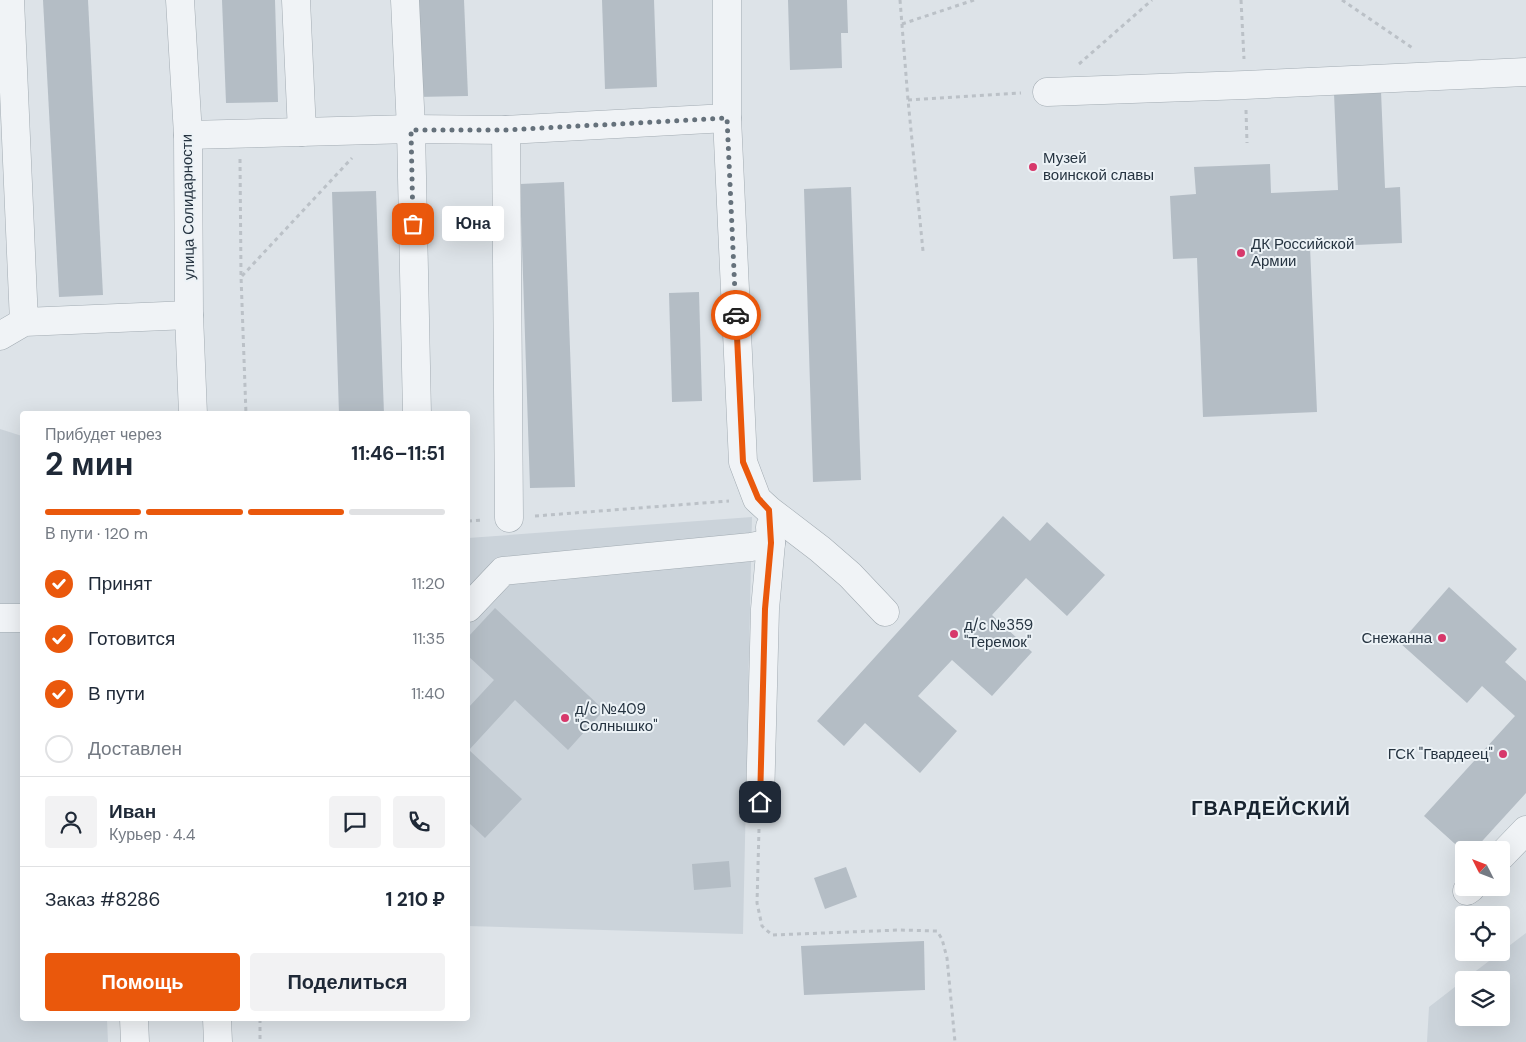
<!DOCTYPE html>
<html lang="ru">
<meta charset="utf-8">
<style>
:root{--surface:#fff;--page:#f2f2f3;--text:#1f2937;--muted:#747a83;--line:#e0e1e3;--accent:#ea580c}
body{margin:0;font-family:"DM Sans",sans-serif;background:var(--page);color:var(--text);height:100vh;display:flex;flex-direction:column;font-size:19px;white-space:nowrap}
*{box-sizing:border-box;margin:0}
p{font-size:16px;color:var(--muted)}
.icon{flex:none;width:28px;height:28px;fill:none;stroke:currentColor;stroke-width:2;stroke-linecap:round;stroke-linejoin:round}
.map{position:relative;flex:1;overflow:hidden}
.side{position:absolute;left:20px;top:411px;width:450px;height:610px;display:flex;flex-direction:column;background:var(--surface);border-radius:5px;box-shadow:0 5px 20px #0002}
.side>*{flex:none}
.needle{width:32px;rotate:312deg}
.fabs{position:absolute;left:1455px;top:841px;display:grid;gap:10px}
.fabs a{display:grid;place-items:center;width:55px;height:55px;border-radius:5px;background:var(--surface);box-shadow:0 5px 20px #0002;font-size:25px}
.pin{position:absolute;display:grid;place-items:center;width:42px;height:42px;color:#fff;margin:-21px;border-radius:10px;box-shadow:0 2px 8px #0006}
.courier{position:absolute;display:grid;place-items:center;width:50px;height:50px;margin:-25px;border:4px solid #ea580c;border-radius:50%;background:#fff;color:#222;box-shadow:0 1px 6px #0007}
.bubble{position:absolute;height:35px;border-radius:5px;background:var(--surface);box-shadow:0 5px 20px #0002;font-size:16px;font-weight:700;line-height:35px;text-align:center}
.headline em{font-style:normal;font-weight:700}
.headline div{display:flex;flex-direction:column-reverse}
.headline{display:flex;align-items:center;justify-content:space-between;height:85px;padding:0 25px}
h1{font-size:32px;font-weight:700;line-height:38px}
.bar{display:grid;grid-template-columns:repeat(4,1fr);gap:8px 5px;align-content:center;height:60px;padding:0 25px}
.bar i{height:6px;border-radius:4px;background:var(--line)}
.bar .selected{background:var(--accent)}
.bar p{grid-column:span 4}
.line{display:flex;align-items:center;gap:12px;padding:0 25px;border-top:1px solid var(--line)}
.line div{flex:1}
.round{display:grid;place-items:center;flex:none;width:52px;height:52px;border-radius:5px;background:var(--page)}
ol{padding:0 25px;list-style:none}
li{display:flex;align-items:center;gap:15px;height:55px}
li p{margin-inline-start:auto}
li .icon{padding:5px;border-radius:50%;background:var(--accent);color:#fff;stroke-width:4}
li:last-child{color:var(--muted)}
li i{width:28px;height:28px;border:2px solid var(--line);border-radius:50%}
.primary-button{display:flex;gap:10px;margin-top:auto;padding:10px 25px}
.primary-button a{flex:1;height:58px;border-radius:5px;background:var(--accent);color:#fff;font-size:20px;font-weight:700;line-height:58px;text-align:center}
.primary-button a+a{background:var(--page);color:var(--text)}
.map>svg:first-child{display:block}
.built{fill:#cbd3da}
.building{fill:#b4bdc5}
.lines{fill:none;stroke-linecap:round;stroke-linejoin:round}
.minor-casing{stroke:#a2abb2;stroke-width:29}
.path{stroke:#bbc1c7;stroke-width:3;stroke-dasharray:4 4;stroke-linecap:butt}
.minor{stroke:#f0f3f6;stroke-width:28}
.done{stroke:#65717b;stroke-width:5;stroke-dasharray:0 9}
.route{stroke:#ea580c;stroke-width:6}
.poi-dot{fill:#d7386b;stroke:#ecf2f6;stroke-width:2}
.labels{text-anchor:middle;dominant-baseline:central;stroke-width:4;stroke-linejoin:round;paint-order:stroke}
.poi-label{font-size:15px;fill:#253340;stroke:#ecf2f6;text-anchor:start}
.street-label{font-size:15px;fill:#253340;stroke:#ecf2f6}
.district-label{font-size:20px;font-weight:bold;letter-spacing:1px;fill:#182430;stroke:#ecf2f6}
</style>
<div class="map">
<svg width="1526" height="1042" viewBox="0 0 1526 1042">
<rect width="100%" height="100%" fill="#dde3e8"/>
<g class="built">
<polygon points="0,429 22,436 22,1019 107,1019 108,1042 0,1042"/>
<polygon points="752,517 743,934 468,926 468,538"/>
<polygon points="1526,933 1526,1042 1427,1042 1429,1007 1464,980 1464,1018 1501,1018 1501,980 1464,980"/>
</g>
<g class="building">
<polygon points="43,0 88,0 103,295 59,297"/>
<polygon points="222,0 275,0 278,102 226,103"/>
<polygon points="412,0 464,0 468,96 416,97"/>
<polygon points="602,0 654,0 657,87 605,89"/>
<polygon points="788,0 847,0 848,33 841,33 842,68 790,70"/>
<polygon points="1381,91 1385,188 1400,187 1402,243 1310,247 1317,412 1203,417 1197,258 1173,259 1170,196 1196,194 1194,167 1270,164 1271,193 1338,190 1334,93"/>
<polygon points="564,182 575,487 530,488 520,184"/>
<polygon points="851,187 861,480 813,482 804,189"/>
<polygon points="376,191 384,414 339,414 332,192"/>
<polygon points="699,292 702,401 672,402 669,293"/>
<polygon points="1003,516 1030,541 1047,522 1105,575 1067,616 1026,578 992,615 1032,652 992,696 952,660 918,696 957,731 920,773 865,723 844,746 817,721"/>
<polygon points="1449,587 1517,649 1505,662 1526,681 1526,793 1474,850 1464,850 1464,852 1424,816 1515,716 1482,686 1467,703 1400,643"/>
<polygon points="495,608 604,710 568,750 515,700 469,750 522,799 485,838 468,822 468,708 494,680 468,656 468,637"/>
<polygon points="729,861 731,887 694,890 692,864"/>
<polygon points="846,867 857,897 825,909 814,878"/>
<polygon points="924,941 925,990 804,995 801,946"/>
</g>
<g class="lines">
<g class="minor-casing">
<g id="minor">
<polyline points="10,0 24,322"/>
<polyline points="180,0 188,135 189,315 193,414"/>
<polyline points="296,0 302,132"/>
<polyline points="405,0 411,129 417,414"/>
<polyline points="727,0 727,118 743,462 757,499 769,510 820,549 850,575 885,612"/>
<polyline points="1047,92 1245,85 1526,72"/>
<polyline points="506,130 509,518"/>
<polyline points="188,135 411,129 506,130 727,118"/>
<polyline points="0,336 24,322 189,315"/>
<polyline points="468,608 503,571 751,547 771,543"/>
<polyline points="0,618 22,618"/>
<polyline points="760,802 765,609 771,543 770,527"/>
<polyline points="1501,856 1526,830"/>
<polyline points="1467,891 1471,888"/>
<polyline points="134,1019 135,1042"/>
<polyline points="217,1019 218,1042"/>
</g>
</g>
<g class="path">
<polyline points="900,0 908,100 923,251"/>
<polyline points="1241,0 1244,59"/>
<polyline points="1342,0 1414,49"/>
<polyline points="902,24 974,0"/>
<polyline points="1079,64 1152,0"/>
<polyline points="908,100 1021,93"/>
<polyline points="1246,110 1247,143"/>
<polyline points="240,159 241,276 246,414"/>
<polyline points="242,276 352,158"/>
<polyline points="535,516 729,501"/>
<polyline points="468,521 482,520"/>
<polyline points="759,829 757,903 762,926 772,935 900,930 937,931 942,939 947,958 955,1042"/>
<polyline points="260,1019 260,1042"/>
</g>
<use href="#minor" class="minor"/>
</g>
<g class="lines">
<polyline class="done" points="413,224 411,130 506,130 727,118 736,315"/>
<polyline class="route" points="736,315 743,462 758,498 769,510 771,543 765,609 760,802"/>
</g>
<g class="poi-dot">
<circle cx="1033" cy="167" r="5"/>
<circle cx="1241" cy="253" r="5"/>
<circle cx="954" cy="634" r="5"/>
<circle cx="1442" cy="638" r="5"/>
<circle cx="565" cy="718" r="5"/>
<circle cx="1503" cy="754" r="5"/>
</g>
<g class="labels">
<g class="poi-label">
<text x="1043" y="158">Музей<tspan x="1043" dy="17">воинской славы</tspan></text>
<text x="1251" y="244">ДК Российской<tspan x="1251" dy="17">Армии</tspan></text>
<text x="964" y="625">д/с №359<tspan x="964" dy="17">"Теремок"</tspan></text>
<text x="1432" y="638" text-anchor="end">Снежанна</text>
<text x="575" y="709">д/с №409<tspan x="575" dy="17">"Солнышко"</tspan></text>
<text x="1493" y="754" text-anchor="end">ГСК "Гвардеец"</text>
</g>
<g class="street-label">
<text transform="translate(188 207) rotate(-91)">улица Солидарности</text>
</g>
<g class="district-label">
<text x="1271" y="808">ГВАРДЕЙСКИЙ</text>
</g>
</g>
</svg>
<div class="fabs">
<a><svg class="needle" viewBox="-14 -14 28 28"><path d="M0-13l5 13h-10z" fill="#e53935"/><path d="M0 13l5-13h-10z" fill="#747a83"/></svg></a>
<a><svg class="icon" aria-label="locate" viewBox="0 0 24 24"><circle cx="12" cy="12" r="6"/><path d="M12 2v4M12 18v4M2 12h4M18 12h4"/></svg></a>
<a><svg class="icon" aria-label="layers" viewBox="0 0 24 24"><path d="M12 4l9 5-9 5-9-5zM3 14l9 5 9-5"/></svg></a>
</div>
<div class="pin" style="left:413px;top:224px;background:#ea580c"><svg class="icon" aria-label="bag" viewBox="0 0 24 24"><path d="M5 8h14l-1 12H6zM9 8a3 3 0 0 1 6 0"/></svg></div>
<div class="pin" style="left:760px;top:802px;background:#1f2937"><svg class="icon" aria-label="home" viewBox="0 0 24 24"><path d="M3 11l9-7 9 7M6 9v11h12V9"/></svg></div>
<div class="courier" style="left:736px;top:315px"><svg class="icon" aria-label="car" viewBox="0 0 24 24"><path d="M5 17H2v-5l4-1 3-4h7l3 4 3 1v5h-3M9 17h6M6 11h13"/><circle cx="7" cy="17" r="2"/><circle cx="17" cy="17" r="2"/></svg></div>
<div class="bubble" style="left:442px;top:206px;width:62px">Юна</div>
<section class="side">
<div class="headline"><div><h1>2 мин</h1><p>Прибудет через</p></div><em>11:46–11:51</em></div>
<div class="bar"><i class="selected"></i><i class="selected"></i><i class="selected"></i><i></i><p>В пути · 120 m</p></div>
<ol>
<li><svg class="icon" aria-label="check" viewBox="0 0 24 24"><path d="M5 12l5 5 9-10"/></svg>Принят<p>11:20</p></li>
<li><svg class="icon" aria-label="check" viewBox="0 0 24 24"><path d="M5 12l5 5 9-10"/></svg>Готовится<p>11:35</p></li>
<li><svg class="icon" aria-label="check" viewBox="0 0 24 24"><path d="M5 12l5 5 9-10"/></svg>В пути<p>11:40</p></li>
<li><i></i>Доставлен</li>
</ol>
<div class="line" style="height:90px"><a class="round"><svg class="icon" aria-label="person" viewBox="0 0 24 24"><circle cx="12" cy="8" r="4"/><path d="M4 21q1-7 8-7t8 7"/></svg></a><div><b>Иван</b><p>Курьер · 4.4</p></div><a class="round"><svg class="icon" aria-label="chat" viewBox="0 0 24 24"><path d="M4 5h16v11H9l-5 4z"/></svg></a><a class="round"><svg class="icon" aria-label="phone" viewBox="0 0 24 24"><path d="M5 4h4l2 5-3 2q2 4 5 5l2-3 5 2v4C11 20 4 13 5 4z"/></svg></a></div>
<div class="line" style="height:65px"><div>Заказ #8286</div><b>1 210 ₽</b></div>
<div class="primary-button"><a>Помощь</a><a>Поделиться</a></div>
</section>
</div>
